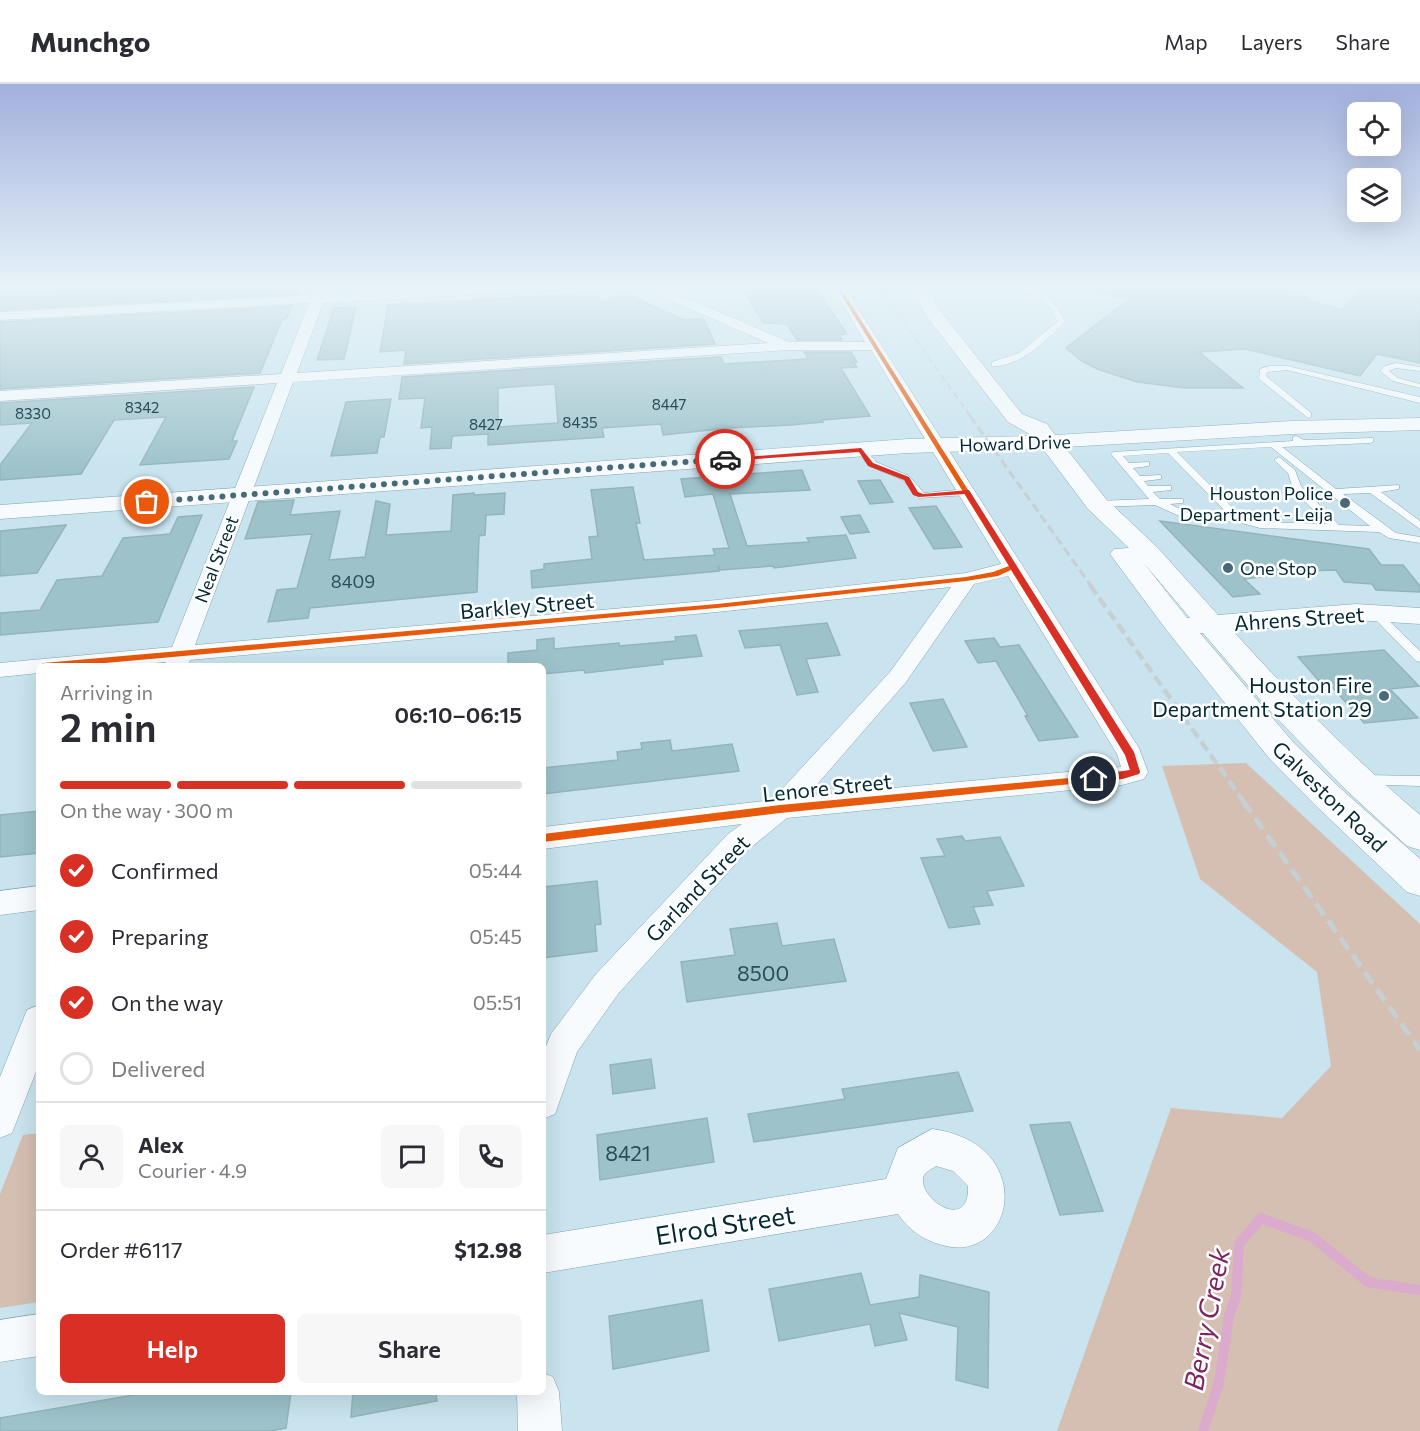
<!DOCTYPE html>
<meta charset="utf-8">
<style>
:root{--surface:#fff;--page:#f7f7f7;--text:#2b2b33;--muted:#7c7c81;--line:#e1e1e2;--accent:#d93025}
body{margin:0;font-family:Commissioner,sans-serif;background:var(--page);color:var(--text);height:100vh;display:flex;flex-direction:column;font-size:22px;white-space:nowrap}
*{box-sizing:border-box;margin:0}
p{font-size:20px;color:var(--muted)}
.icon{flex:none;width:33px;height:33px;fill:none;stroke:currentColor;stroke-width:2;stroke-linecap:round;stroke-linejoin:round}
.map{position:relative;flex:1;overflow:hidden}
.details{position:absolute;left:36px;top:579px;width:510px;height:732px;display:flex;flex-direction:column;background:var(--surface);border-radius:9px;box-shadow:0 6px 24px #0002}
.details>*{flex:none}
.fabs{position:absolute;left:1347px;top:18px;display:grid;gap:12px}
.fabs a{display:grid;place-items:center;width:54px;height:54px;border-radius:9px;background:var(--surface);box-shadow:0 6px 24px #0002;font-size:30px}
.pin{position:absolute;display:grid;place-items:center;width:51px;height:51px;color:#fff;margin:-26px;border:3px solid #fff;border-radius:50%;box-shadow:0 2px 6px #0007}
.courier{position:absolute;display:grid;place-items:center;width:60px;height:60px;margin:-30px;border:4px solid #d93025;border-radius:50%;background:#fff;color:#222;box-shadow:0 2px 8px #0007}
.overview em{font-style:normal;font-weight:600}
.overview div{display:flex;flex-direction:column-reverse}
.overview{display:flex;align-items:center;justify-content:space-between;height:102px;padding:0 24px}
h1{font-size:39px;font-weight:600;line-height:45px}
.bar{display:grid;grid-template-columns:repeat(4,1fr);gap:9px 6px;align-content:center;height:72px;padding:0 24px}
.bar i{height:8px;border-radius:4px;background:var(--line)}
.bar .selected{background:var(--accent)}
.bar p{grid-column:span 4}
.line{display:flex;align-items:center;gap:15px;padding:0 24px;border-top:2px solid var(--line)}
.line div{flex:1}
.round{display:grid;place-items:center;flex:none;width:63px;height:63px;border-radius:9px;background:var(--page)}
ol{padding:0 24px;list-style:none}
li{display:flex;align-items:center;gap:18px;height:66px}
li p{margin-inline-start:auto}
li .icon{padding:6px;border-radius:50%;background:var(--accent);color:#fff;stroke-width:4}
li:last-child{color:var(--muted)}
li i{width:33px;height:33px;border:3px solid var(--line);border-radius:50%}
.button{display:flex;gap:12px;margin-top:auto;padding:12px 24px}
.button a{flex:1;height:69px;border-radius:9px;background:var(--accent);color:#fff;font-size:24px;font-weight:600;line-height:69px;text-align:center}
.button a+a{background:var(--page);color:var(--text)}
header{display:flex;align-items:center;gap:36px;box-sizing:border-box;height:84px;padding:0 30px;background:var(--surface);border-bottom:2px solid var(--line)}
header strong{font-size:28px}
nav{display:flex;gap:33px;margin-inline-start:auto;font-size:21px}
.map>svg:first-child{display:block}
.green{fill:#d5beb2}
.lines{fill:none;stroke-linecap:round;stroke-linejoin:round}
.stream{stroke:#daabcd;stroke-width:10}
.building{fill:#9dc2ca;stroke:#93b4bb;stroke-width:1.5;fill-rule:evenodd}
.lane-casing{stroke:#84a3ae;stroke-width:1}
.street-casing{stroke:#84a3ae;stroke-width:1}
.secondary-casing{stroke:#84a3ae;stroke-width:1}
.lane{fill:#f7fbfd;fill-rule:evenodd}
.street{fill:#f7fbfd;fill-rule:evenodd}
.secondary{fill:#f7fbfd;fill-rule:evenodd}
.rail-far3{stroke:#c6d0d3;stroke-width:2;stroke-dasharray:7 4;stroke-linecap:butt}
.rail-far2{stroke:#c6d0d3;stroke-width:3;stroke-dasharray:9 4.5;stroke-linecap:butt}
.rail-far1{stroke:#c6d0d3;stroke-width:4.5;stroke-dasharray:11 5;stroke-linecap:butt}
.rail{stroke:#c6d0d3;stroke-width:5;stroke-dasharray:14 7;stroke-linecap:butt}
.cycleway-casing{stroke:#fff;stroke-width:4}
.cycleway{fill:#e8590c;fill-rule:evenodd}
.route{fill:#d93025}
.done{stroke:#476a76;stroke-width:6;stroke-dasharray:0 10.8}
.poi-dot{fill:#476a76;stroke:#fff;stroke-width:2}
.labels{text-anchor:middle;dominant-baseline:central;stroke-width:5;stroke-linejoin:round;paint-order:stroke}
.far-number-label{font-size:15px;fill:#284e5a}
.far-street-label{font-size:18px;fill:#012835;stroke:#fff}
.far-poi-label{font-size:18px;fill:#012835;stroke:#fff;text-anchor:end}
.number-label{font-size:18px;fill:#284e5a}
.street-label{font-size:21px;fill:#012835;stroke:#fff}
.poi-label{font-size:21px;fill:#012835;stroke:#fff;text-anchor:end}
.near-number-label{font-size:21px;fill:#284e5a}
.near-street-label{font-size:26px;fill:#012835;stroke:#fff}
.near-water-label{font-size:27px;font-style:italic;fill:#7f235d;stroke:#fff}
</style>
<header>
<strong>Munchgo</strong>
<nav><a>Map</a><a>Layers</a><a>Share</a></nav>
</header>
<div class="map">
<svg width="1420" height="1347" viewBox="0 0 1420 1347">
<rect width="100%" height="100%" fill="#c9e4ef"/>
<g class="green">
<polygon points="1246,679 1420,840 1420,1347 1057,1347 1171,1024 1282,1034 1331,982 1317,888 1200,795 1162,682"/>
<polygon points="39,1049 39,1218 0,1224 0,1110 23,1051"/>
</g>
<g class="lines">
<polyline class="stream" points="1203,1347 1219,1298 1229,1232 1236,1212 1239,1160 1261,1134 1312,1153 1368,1198 1420,1206"/>
</g>
<g class="building">
<polygon points="238,201 302,201 298,210 0,226 0,209"/>
<polygon points="813,201 847,250 839,251 842,256 797,256 787,240 763,239 742,202"/>
<polygon points="1102,201 1265,201 1285,205 1311,217 1342,226 1363,201 1420,201 1420,279 1377,270 1360,292 1245,265 1199,268 1243,304 1185,304 1137,298 1097,285 1082,277 1066,264 1129,215 1101,209"/>
<polygon points="597,209 599,218 626,210 684,236 704,235 715,260 404,280 406,266 380,268 388,221"/>
<polygon points="292,222 286,235 282,236 260,289 0,305 0,238"/>
<polygon points="356,223 344,275 317,276 334,224"/>
<path d="M804 268H851L857 278H853L857 283 841 284 870 332 822 336 823 338 790 341 729 344 663 351 661 340 602 344 604 353 488 361V350L452 352 451 364 430 365 432 343 421 344 425 314 399 315 402 293 721 273 724 280 808 275ZM555 300 558 339 498 343V304Z"/>
<polygon points="254,303 232,357 237,357 229,375 140,381 166,333 114,336 81,390 0,396 0,381 32,339 0,341 0,319"/>
<polygon points="391,315 384,353 380,353 377,369 331,372 346,318"/>
<polygon points="802,386 810,406 730,410 747,462 809,458 807,454 846,451 856,474 774,484 773,482 720,486 718,481 719,487 532,504 531,487 544,485 544,480 592,475 589,453 598,452 591,406 633,403 640,439 636,439 644,476 715,471 713,465 729,464 713,410 685,413 681,395"/>
<polygon points="880,396 893,418 870,420 858,397"/>
<polygon points="474,409 474,411 505,409 504,430 486,431 485,451 479,452 477,508 310,524 308,534 268,538 277,506 297,504 312,450 245,455 258,418 294,416 290,431 340,427 329,476 365,473 376,417 390,420 386,451 451,447 453,411"/>
<polygon points="936,422 962,463 934,465 909,424"/>
<polygon points="202,431 158,538 0,551 0,529 40,526 57,496 102,492 123,454 170,450 178,433"/>
<polygon points="860,431 869,448 850,450 841,433"/>
<polygon points="1160,437 1369,465 1381,481 1403,481 1420,502 1420,508 1376,506 1372,500 1344,498 1336,486 1306,487 1244,495 1260,510 1233,513"/>
<polygon points="66,441 37,489 0,492 0,447"/>
<polygon points="827,539 840,571 806,575 818,608 797,611 780,561 745,564 739,547"/>
<polygon points="696,551 702,572 662,576 663,580 585,589 584,586 543,590 543,582 508,582 508,569 537,566 537,556 554,554 554,565 619,559 619,562 676,557 675,553"/>
<polygon points="994,554 1000,563 1019,561 1078,653 1039,657 1025,632 1028,632 996,577 978,579 965,557"/>
<polygon points="1384,566 1419,602 1390,605 1418,634 1364,639 1326,596 1319,597 1298,573"/>
<polygon points="943,615 967,663 933,667 910,619"/>
<polygon points="670,656 672,667 732,660 739,687 543,710 543,684 618,676 617,668 642,665 641,659"/>
<polygon points="39,727 39,769 0,773 0,731"/>
<polygon points="962,752 965,757 1000,753 1024,802 987,807 993,821 973,823 980,840 949,844 921,774 945,772 937,755"/>
<polygon points="597,797 601,840 595,841 597,867 543,874 543,803"/>
<polygon points="777,839 782,862 834,855 846,897 687,918 681,878 735,871 730,845"/>
<polygon points="651,975 655,1004 613,1010 610,981"/>
<polygon points="958,988 973,1027 754,1058 748,1030 845,1015 842,1005"/>
<polygon points="707,1034 714,1078 600,1096 597,1051"/>
<polygon points="1070,1038 1103,1127 1060,1131 1030,1041"/>
<polygon points="861,1189 870,1221 919,1213 920,1191 989,1208 988,1304 956,1296 958,1243 899,1229 907,1256 875,1262 870,1240 779,1257 769,1205"/>
<polygon points="702,1216 709,1267 613,1285 609,1232"/>
<polygon points="151,1308 291,1308 286,1344 271,1347 0,1347 0,1334"/>
<polygon points="353,1308 436,1308 437,1317 351,1333"/>
</g>
<g class="lines">
<g class="lane-casing">
<g id="lane">
<path d="M1014 201C1039 201 1056 216 1065 238 1047 256 1019 284 992 282V278L1019 269 1057 238C1046 207 1034 216 1014 201Z"/>
<polygon points="1396,279 1420,283 1420,287 1396,284 1389,287 1398,294 1420,300 1420,304 1393,297 1380,287 1385,282"/>
<polygon points="1270,282 1287,282 1420,313 1420,319 1287,286 1267,288 1266,292 1311,329 1311,333 1308,334 1259,295 1260,285"/>
<path d="M1296 352 1304 356 1373 354V358L1370 359 1282 363 1336 405 1399 401V405L1381 408 1420 437V445L1370 409 1343 410 1396 449 1420 453V459L1389 454 1379 448 1260 444 1238 438 1186 435 1155 421 1097 423 1092 420 1097 417 1149 415 1111 370 1113 368 1293 357V353ZM1271 363 1370 442 1339 441 1301 402 1295 386 1279 373 1274 376 1288 389 1293 405 1327 440 1260 438 1242 433 1177 368ZM1168 369 1229 431 1188 429 1170 420 1183 419V415H1160L1153 408 1171 406V402H1148L1144 397 1161 395V391L1140 392 1133 384 1149 382V378L1129 379 1123 372Z"/>
<polygon points="858,364 864,364 876,378 909,392 924,409 967,405 972,408 967,411 919,414 903,396 869,382 856,366"/>
<polygon points="1375,526 1379,527 1420,567 1420,578 1416,577 1371,531 1371,527"/>
<polygon points="1362,691 1420,692 1420,702 1357,700 1355,696 1357,692"/>
</g>
</g>
<g class="street-casing">
<g id="street">
<path d="M317 201H329L326 210 508 201H580L574 205 323 219 297 289 768 259 642 204 641 201H657L789 258H865L831 201H843L1139 664 1148 688 1144 695 1122 701 787 734 748 766 618 910 577 968 555 1030 543 1035V970L551 950 596 890 728 750 742 740 543 765V743L772 716 890 588 951 503 717 528 190 576 188 582H164L166 578 124 582H39V589L0 593V579L172 563 277 299 0 317V307L281 290 309 219 0 236V228L313 211ZM788 266H871L1001 480 966 489 717 516 195 561 293 298ZM1008 492 1117 670 1121 683 807 712 906 598 974 500Z"/>
<polygon points="39,802 39,826 0,831 0,807"/>
<polygon points="39,921 39,980 12,1049 0,1054 0,993 27,926"/>
<path d="M932 1045C1040 1059 1014 1182 942 1161 923 1156 909 1146 898 1130L543 1189V1151L886 1095 898 1064ZM936 1082 953 1087 968 1102C970 1148 920 1117 923 1094 924 1088 932 1085 936 1082Z"/>
<polygon points="39,1230 39,1272 0,1278 0,1236"/>
<polygon points="543,1289 553,1293 559,1308 562,1347 518,1347 517,1308 543,1308"/>
</g>
</g>
<g class="secondary-casing">
<path id="secondary" d="M923 203 929 204 938 224 1022 330 1047 340 1055 351 1292 337 1420 334V346L1292 350 1065 363 1106 415 1157 463 1218 531 1356 520 1420 524V540L1356 536 1233 547C1292 612 1353 674 1420 731V766L1407 762 1344 704 1270 627 1203 549H1200L1293 658 1340 704 1420 775V812L1407 808 1316 722 1269 674 1168 548 1110 470 1114 465 1129 464 1088 425 1043 365 908 369 0 435V421L908 355 1033 352 1008 338 924 229 915 208ZM1143 478 1190 534H1187Z"/>
</g>
<use href="#lane" class="lane"/>
<use href="#street" class="street"/>
<use href="#secondary" class="secondary"/>
<polyline class="rail-far3" points="877,201 971,333"/>
<polyline class="rail-far2" points="970,332 1091,502"/>
<polyline class="rail-far1" points="1090,501 1244,718"/>
<polyline class="rail" points="1243,717 1420,966"/>
<g class="cycleway-casing">
<polygon id="cycleway" points="835,201 839,201 1133,668 1140,688 1138,690 1122,695 780,729 543,758 543,750 780,721 1122,689 1130,686 1126,670 1011,486 998,492 966,497 717,524 72,582 39,582 43,579 717,520 966,493 993,488 1009,482"/>
</g>
<use href="#cycleway" class="cycleway"/>
</g>
<linearGradient id="sky" x2="0" y2="1"><stop stop-color="#a2b0dd"/><stop offset="0.52" stop-color="#e7f3f8"/><stop offset="1" stop-color="#e7f3f8" stop-opacity="0"/></linearGradient>
<rect width="1420" height="389" fill="url(#sky)"/>
<polygon class="route" points="861,364 873,379 909,393 918,408 923,410 969,406 1134,668 1140,688 1139,690 1122,695 1090,697 1090,692 1094,691 1130,686 1125,671 965,410 919,413 913,411 904,396 868,382 859,368 725,377 721,375"/>
<g class="lines">
<polyline class="done" points="147,418 725,375"/>
</g>
<g class="poi-dot">
<circle cx="1345" cy="419" r="6"/>
<circle cx="1228" cy="484" r="6"/>
<circle cx="1384" cy="612" r="6"/>
</g>
<g class="labels">
<g class="far-number-label">
<text x="669" y="320">8447</text>
<text x="142" y="323">8342</text>
<text x="33" y="329">8330</text>
<text x="580" y="338">8435</text>
<text x="486" y="340">8427</text>
</g>
<g class="far-street-label">
<text transform="translate(1015 359) rotate(-2)">Howard Drive</text>
<text transform="translate(216 475) rotate(-69)">Neal Street</text>
</g>
<g class="far-poi-label">
<text x="1333" y="409">Houston Police<tspan x="1333" dy="21">Department - Leija</tspan></text>
<text x="1240" y="484" text-anchor="start">One Stop</text>
</g>
<g class="number-label">
<text x="353" y="497">8409</text>
</g>
<g class="street-label">
<text transform="translate(527 521) rotate(-5)">Barkley Street</text>
<text transform="translate(1299 534) rotate(-4)">Ahrens Street</text>
<text transform="translate(827 703) rotate(-6)">Lenore Street</text>
<text transform="translate(1330 712) rotate(44)">Galveston Road</text>
<text transform="translate(697 804) rotate(-46)">Garland Street</text>
</g>
<g class="poi-label">
<text x="1372" y="600">Houston Fire<tspan x="1372" dy="24">Department Station 29</tspan></text>
</g>
<g class="near-number-label">
<text x="763" y="888">8500</text>
<text x="628" y="1068">8421</text>
</g>
<g class="near-street-label">
<text transform="translate(725 1140) rotate(-9)">Elrod Street</text>
</g>
<g class="near-water-label">
<text transform="translate(1206 1235) rotate(-79)">Berry Creek</text>
</g>
</g>
</svg>
<div class="fabs">
<a><svg class="icon" aria-label="locate" viewBox="0 0 24 24"><circle cx="12" cy="12" r="6"/><path d="M12 2v4M12 18v4M2 12h4M18 12h4"/></svg></a>
<a><svg class="icon" aria-label="layers" viewBox="0 0 24 24"><path d="M12 4l9 5-9 5-9-5zM3 14l9 5 9-5"/></svg></a>
</div>
<div class="pin" style="left:147px;top:418px;background:#ea580c"><svg class="icon" aria-label="bag" viewBox="0 0 24 24"><path d="M5 8h14l-1 12H6zM9 8a3 3 0 0 1 6 0"/></svg></div>
<div class="pin" style="left:1094px;top:695px;background:#1f2937"><svg class="icon" aria-label="home" viewBox="0 0 24 24"><path d="M3 11l9-7 9 7M6 9v11h12V9"/></svg></div>
<div class="courier" style="left:725px;top:375px"><svg class="icon" aria-label="car" viewBox="0 0 24 24"><path d="M5 17H2v-5l4-1 3-4h7l3 4 3 1v5h-3M9 17h6M6 11h13"/><circle cx="7" cy="17" r="2"/><circle cx="17" cy="17" r="2"/></svg></div>
<section class="details">
<div class="overview"><div><h1>2 min</h1><p>Arriving in</p></div><em>06:10–06:15</em></div>
<div class="bar"><i class="selected"></i><i class="selected"></i><i class="selected"></i><i></i><p>On the way · 300 m</p></div>
<ol>
<li><svg class="icon" aria-label="check" viewBox="0 0 24 24"><path d="M5 12l5 5 9-10"/></svg>Confirmed<p>05:44</p></li>
<li><svg class="icon" aria-label="check" viewBox="0 0 24 24"><path d="M5 12l5 5 9-10"/></svg>Preparing<p>05:45</p></li>
<li><svg class="icon" aria-label="check" viewBox="0 0 24 24"><path d="M5 12l5 5 9-10"/></svg>On the way<p>05:51</p></li>
<li><i></i>Delivered</li>
</ol>
<div class="line" style="height:108px"><a class="round"><svg class="icon" aria-label="person" viewBox="0 0 24 24"><circle cx="12" cy="8" r="4"/><path d="M4 21q1-7 8-7t8 7"/></svg></a><div><b>Alex</b><p>Courier · 4.9</p></div><a class="round"><svg class="icon" aria-label="chat" viewBox="0 0 24 24"><path d="M4 5h16v11H9l-5 4z"/></svg></a><a class="round"><svg class="icon" aria-label="phone" viewBox="0 0 24 24"><path d="M5 4h4l2 5-3 2q2 4 5 5l2-3 5 2v4C11 20 4 13 5 4z"/></svg></a></div>
<div class="line" style="height:78px"><div>Order #6117</div><b>$12.98</b></div>
<div class="button"><a>Help</a><a>Share</a></div>
</section>
</div>
